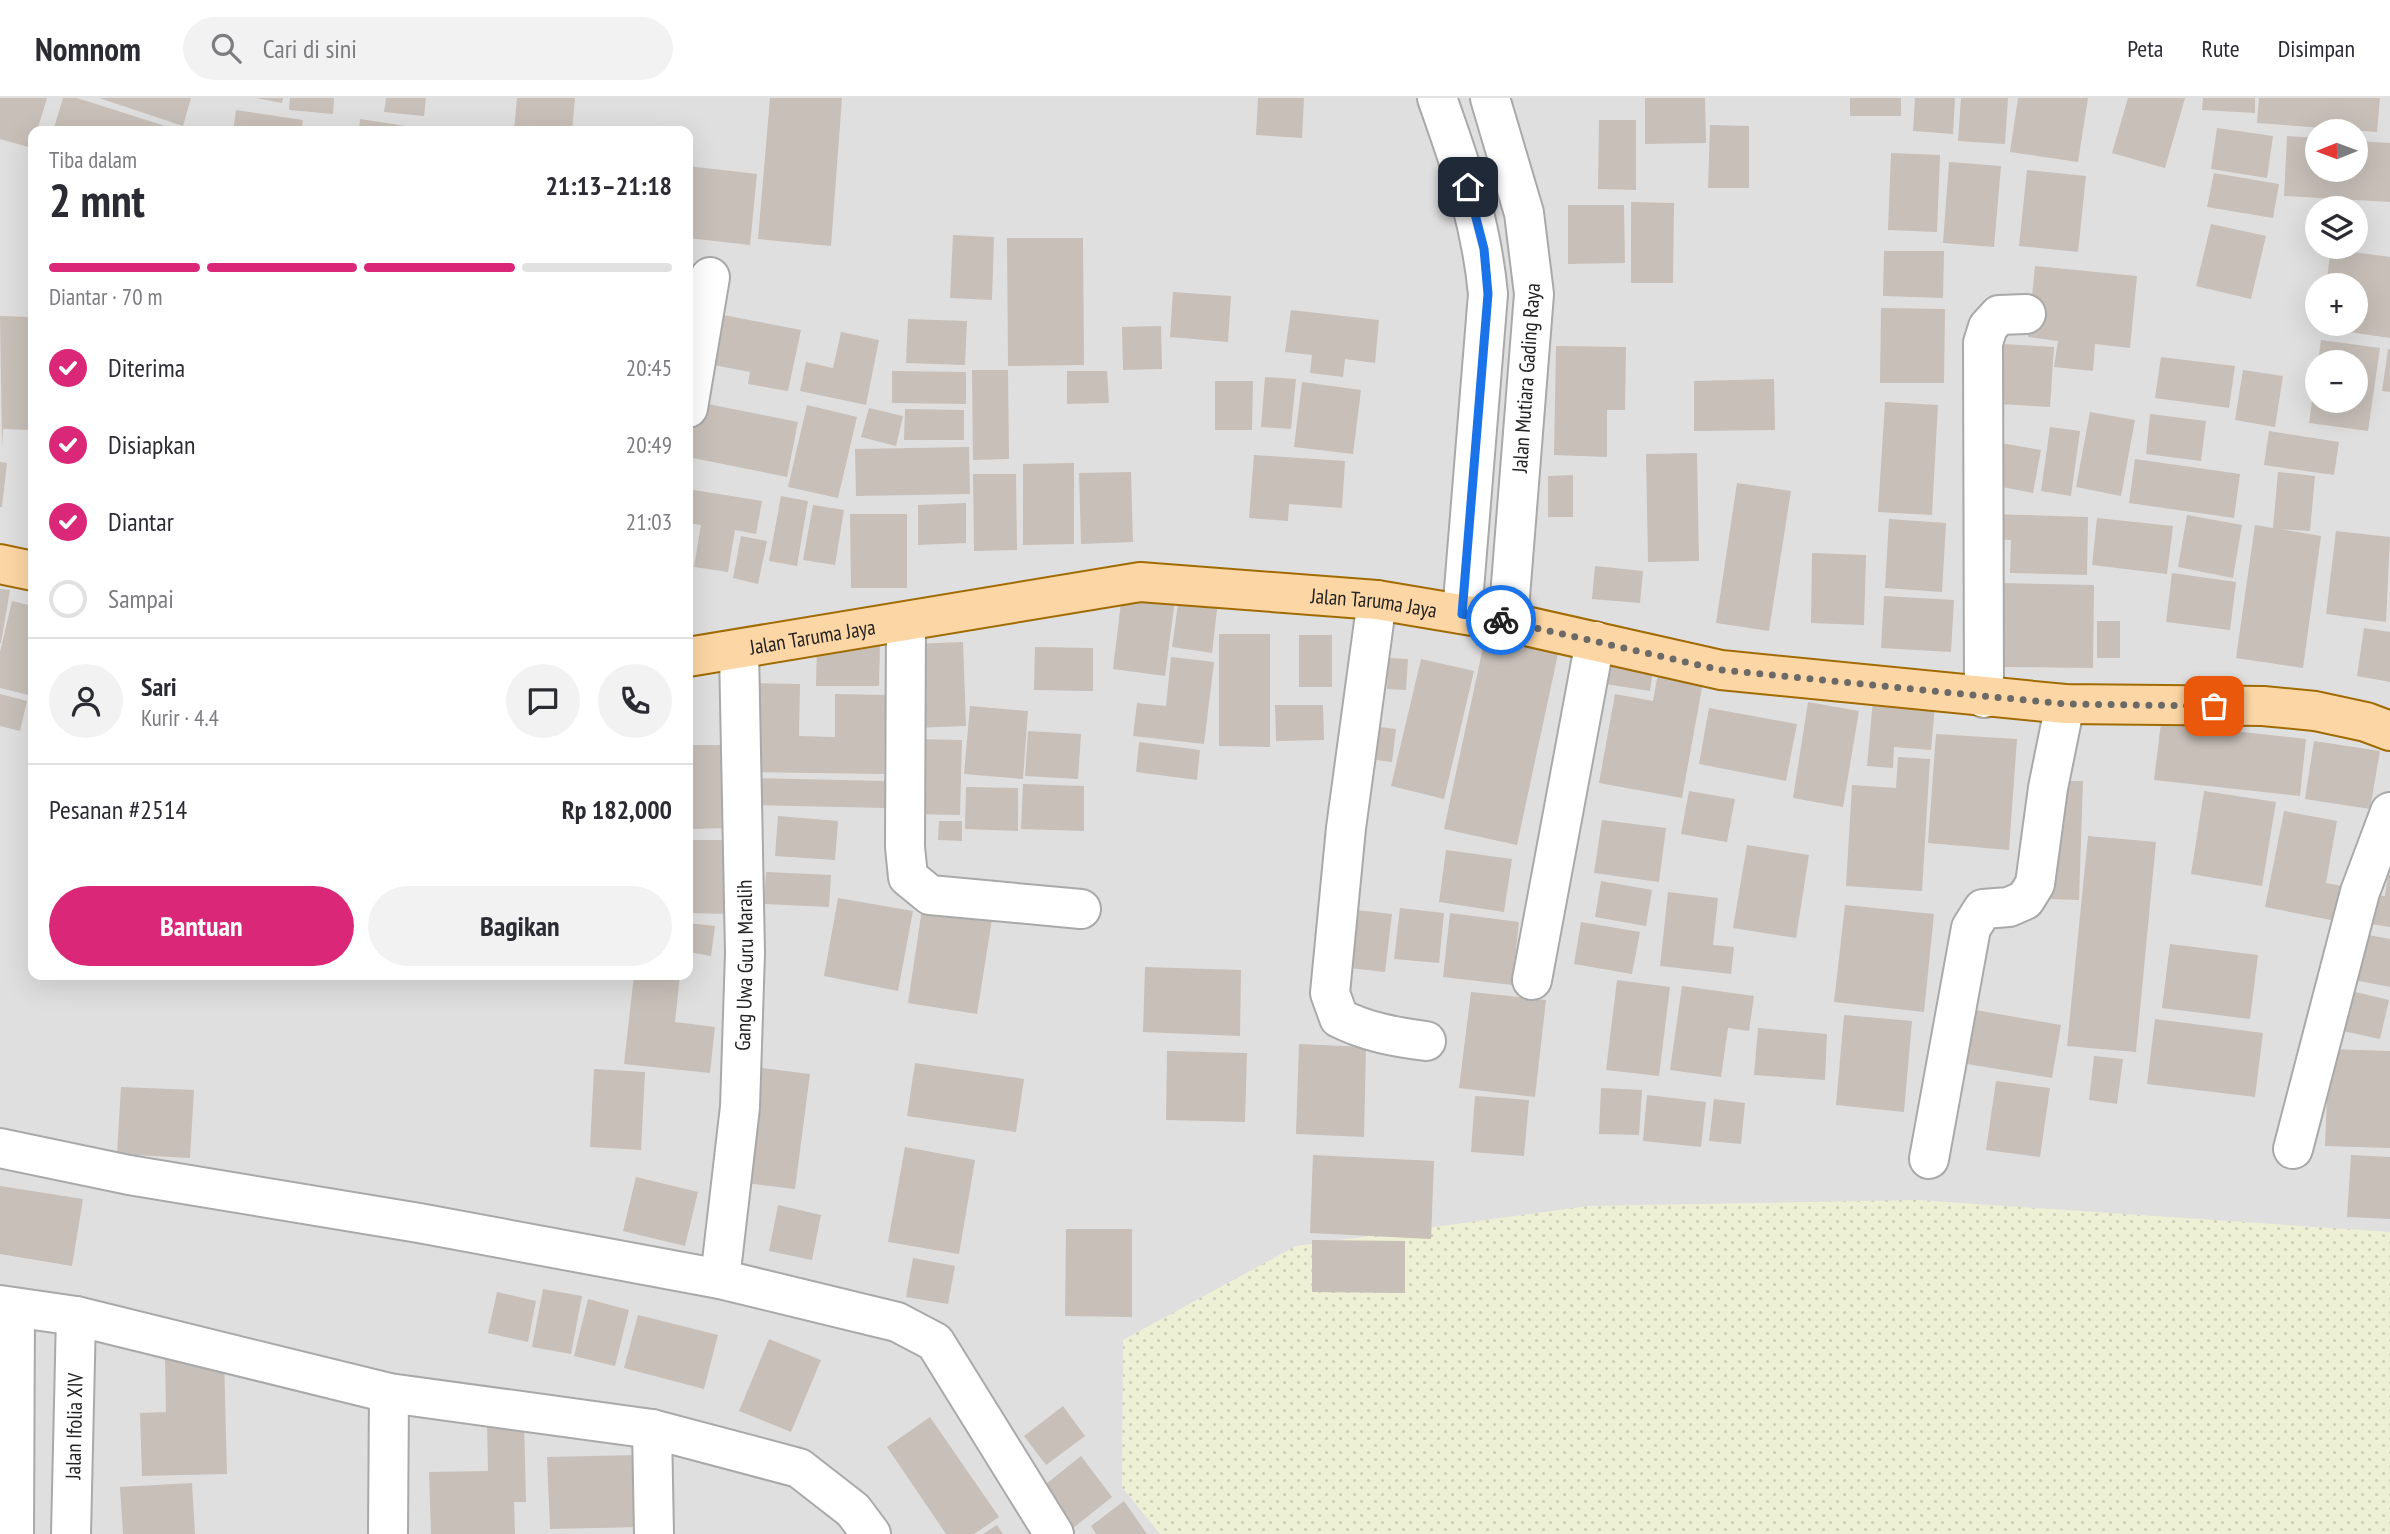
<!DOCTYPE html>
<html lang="id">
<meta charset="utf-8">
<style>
:root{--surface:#fff;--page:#f2f2f3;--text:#2b2b33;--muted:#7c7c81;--line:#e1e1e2;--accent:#db2777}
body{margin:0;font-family:"PT Sans Narrow",sans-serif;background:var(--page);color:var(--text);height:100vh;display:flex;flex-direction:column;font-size:26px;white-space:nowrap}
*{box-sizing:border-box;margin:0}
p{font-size:23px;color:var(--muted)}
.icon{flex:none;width:38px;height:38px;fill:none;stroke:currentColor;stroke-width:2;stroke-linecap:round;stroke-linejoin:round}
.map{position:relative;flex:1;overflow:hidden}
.drawer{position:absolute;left:28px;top:28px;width:665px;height:854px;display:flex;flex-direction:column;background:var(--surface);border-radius:14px;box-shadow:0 7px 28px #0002}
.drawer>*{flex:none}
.needle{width:46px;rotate:269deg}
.fabs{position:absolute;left:2305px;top:21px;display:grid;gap:14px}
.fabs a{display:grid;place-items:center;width:63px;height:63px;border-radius:50%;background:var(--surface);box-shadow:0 7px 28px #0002;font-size:35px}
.pin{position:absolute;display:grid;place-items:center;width:60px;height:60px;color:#fff;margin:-30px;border-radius:14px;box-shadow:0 4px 10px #0006}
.courier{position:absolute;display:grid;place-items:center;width:70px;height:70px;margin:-35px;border:5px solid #1a73e8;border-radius:50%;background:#fff;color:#222;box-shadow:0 2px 9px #0007}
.head em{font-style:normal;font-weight:700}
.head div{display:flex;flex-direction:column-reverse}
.head{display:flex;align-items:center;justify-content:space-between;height:119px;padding:0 21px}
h1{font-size:46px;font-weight:700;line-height:52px}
.bar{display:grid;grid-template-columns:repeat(4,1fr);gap:10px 7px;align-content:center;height:84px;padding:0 21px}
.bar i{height:9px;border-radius:5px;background:var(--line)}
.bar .on{background:var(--accent)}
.bar p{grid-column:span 4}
.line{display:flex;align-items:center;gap:18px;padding:0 21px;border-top:2px solid var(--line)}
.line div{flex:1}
.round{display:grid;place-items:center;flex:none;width:74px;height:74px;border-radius:37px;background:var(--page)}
ol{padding:0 21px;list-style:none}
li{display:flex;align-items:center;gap:21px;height:77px}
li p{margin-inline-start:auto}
li .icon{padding:7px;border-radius:50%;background:var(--accent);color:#fff;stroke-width:4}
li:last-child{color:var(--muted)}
li i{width:38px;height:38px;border:4px solid var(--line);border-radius:50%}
.button{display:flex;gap:14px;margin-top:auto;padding:14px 21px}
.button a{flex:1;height:80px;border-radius:42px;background:var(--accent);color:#fff;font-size:28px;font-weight:700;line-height:80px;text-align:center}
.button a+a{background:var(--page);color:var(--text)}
header{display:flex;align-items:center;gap:42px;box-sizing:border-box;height:98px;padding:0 35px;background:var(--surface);border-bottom:2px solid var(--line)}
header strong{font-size:33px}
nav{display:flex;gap:38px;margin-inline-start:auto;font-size:24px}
.search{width:490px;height:63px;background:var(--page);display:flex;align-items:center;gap:18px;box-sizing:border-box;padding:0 24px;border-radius:38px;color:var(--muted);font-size:26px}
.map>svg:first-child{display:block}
.residential{fill:#e0dfdf;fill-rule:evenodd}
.farmland{fill:url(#farmland-dots)}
.building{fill:#c7bfb8}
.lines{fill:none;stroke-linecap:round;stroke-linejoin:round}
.street-casing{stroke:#a9a9a9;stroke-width:42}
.primary-casing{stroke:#a06b00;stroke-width:42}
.street{stroke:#fff;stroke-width:38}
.primary{stroke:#fcd6a4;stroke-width:38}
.done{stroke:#6b6a68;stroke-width:7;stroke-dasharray:0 12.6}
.route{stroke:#1a73e8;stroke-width:9}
.labels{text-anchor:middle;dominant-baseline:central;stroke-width:6;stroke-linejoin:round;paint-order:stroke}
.street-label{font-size:21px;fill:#222;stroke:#fff}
</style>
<header>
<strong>Nomnom</strong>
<div class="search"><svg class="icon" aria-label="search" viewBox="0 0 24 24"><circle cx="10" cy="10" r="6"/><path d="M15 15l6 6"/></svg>Cari di sini</div>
<nav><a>Peta</a><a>Rute</a><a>Disimpan</a></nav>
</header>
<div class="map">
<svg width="2390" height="1436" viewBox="0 0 2390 1436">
<defs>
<pattern id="farmland-dots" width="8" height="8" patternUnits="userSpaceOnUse" patternTransform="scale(1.75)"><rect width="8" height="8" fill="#eef0d5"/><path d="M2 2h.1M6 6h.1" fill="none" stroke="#ccceb7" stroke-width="1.8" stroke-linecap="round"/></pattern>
</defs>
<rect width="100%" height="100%" fill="#f2efe9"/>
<path class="residential" d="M0 0H2390V1436H0ZM33 33H688V877H33ZM2317 33H2356V72H2317ZM2317 110H2356V149H2317ZM2317 187H2356V226H2317ZM2317 264H2356V303H2317Z"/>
<polygon class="farmland" points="1917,1102 2390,1134 2390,1436 1160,1436 1122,1389 1123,1242 1296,1148 1589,1108"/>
<g class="building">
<polygon points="0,0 47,0 37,33 33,33 32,50 0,41"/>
<polygon points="63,0 77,0 181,33 53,33"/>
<polygon points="99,0 191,0 183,28"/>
<polygon points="256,0 283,0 282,5"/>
<polygon points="290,0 334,0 333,16 289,12"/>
<polygon points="386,0 426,0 424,18 384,14"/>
<polygon points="517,0 575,0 572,33 514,33"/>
<polygon points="770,0 842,0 831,148 758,141"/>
<polygon points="1258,0 1304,0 1302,40 1256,37"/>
<polygon points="1645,0 1705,0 1706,45 1645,46"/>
<rect x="1850" y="0" width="51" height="18"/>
<polygon points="1915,0 1955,0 1953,36 1913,33"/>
<polygon points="1961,0 2008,0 2005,46 1958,43"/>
<polygon points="2018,0 2088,0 2078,64 2010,54"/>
<polygon points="2128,0 2185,0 2165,70 2112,55"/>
<polygon points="2203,0 2255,0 2255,15 2202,12"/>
<polygon points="2259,0 2380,0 2377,34 2257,25"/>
<polygon points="236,12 303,22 301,33 233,33"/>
<polygon points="360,21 432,32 432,33 359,33"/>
<polygon points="1599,22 1636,22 1636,92 1598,91"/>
<polygon points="1710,27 1749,28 1749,90 1708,90"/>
<polygon points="2217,30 2273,38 2267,80 2211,71"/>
<polygon points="2287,38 2317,40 2317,72 2356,72 2356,43 2390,45 2390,104 2284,98"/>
<polygon points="1891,55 1940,57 1937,134 1888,132"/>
<polygon points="1949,64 2001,68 1994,149 1943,145"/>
<polygon points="688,68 757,76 750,147 688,140"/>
<polygon points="2027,72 2086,78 2078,154 2019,148"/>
<polygon points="2214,75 2279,86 2273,120 2207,109"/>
<polygon points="1631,104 1674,105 1673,185 1631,185"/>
<polygon points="1568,107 1624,107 1625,165 1568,166"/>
<polygon points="2211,126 2266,138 2251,201 2196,188"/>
<polygon points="953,137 994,139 992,202 950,200"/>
<polygon points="1007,140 1083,140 1084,267 1008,268"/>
<polygon points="2331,151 2390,159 2390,240 2321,230 2321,226 2356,226 2356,187 2326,187"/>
<polygon points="1884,153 1944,153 1943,200 1883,198"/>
<polygon points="2035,168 2137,178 2130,250 2095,246 2093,273 2054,269 2058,243 2028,239"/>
<polygon points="1173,194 1231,198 1228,244 1170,239"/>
<polygon points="1881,210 1945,211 1944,285 1880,285"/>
<polygon points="1291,212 1379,222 1375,265 1345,261 1343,279 1310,275 1312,257 1285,254"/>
<polygon points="718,216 801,232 788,293 748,286 750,274 708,266"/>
<polygon points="0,218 33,219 31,332 3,331 2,350"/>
<polygon points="908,221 967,223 965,267 906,265"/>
<polygon points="1161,228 1162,271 1123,272 1122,229"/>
<polygon points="841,234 879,242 866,307 800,293 806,264 833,270"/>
<polygon points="2321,242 2380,250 2368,333 2309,325 2315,282 2317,303 2356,303 2356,264 2318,264"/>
<polygon points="2002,246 2054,249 2050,309 1998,306"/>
<polygon points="1556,248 1626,249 1625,312 1607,312 1607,359 1554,357"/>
<polygon points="2388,251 2390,251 2390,294 2382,293"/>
<polygon points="2161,259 2235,268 2229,310 2155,300"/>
<polygon points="972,272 1008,272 1009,361 973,362"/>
<polygon points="2243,272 2283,278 2275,329 2235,322"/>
<polygon points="892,273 966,274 966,306 892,305"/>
<polygon points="1067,273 1107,273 1109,305 1067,306"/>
<polygon points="1265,279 1296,281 1291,331 1261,329"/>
<polygon points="1774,281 1775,332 1694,333 1694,283"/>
<polygon points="1215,283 1253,283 1252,332 1215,332"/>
<polygon points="1302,284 1361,292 1353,356 1294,349"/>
<polygon points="698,304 798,324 787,379 688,359"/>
<polygon points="1885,304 1938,307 1932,417 1878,414"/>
<polygon points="807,307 857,319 838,400 788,389"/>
<polygon points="869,310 903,318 896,348 861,339"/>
<polygon points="905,311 964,312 964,342 904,342"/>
<polygon points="2090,314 2135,322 2121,398 2076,389"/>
<polygon points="2150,316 2206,323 2201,363 2146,356"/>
<polygon points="2050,329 2080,333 2071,398 2041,393"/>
<polygon points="2269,333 2339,344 2334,377 2264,367"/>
<polygon points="1995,344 2041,352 2033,395 1987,386"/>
<polygon points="969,349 970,396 856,398 855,351"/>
<polygon points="1697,355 1699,463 1648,464 1646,356"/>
<polygon points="1254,357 1345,363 1342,410 1289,406 1288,423 1249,420"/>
<polygon points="2135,361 2240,376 2234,420 2129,405"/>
<polygon points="0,364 7,365 2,409 0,409"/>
<polygon points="1074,365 1074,446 1023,447 1023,366"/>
<polygon points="1131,374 1133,444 1081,446 1079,375"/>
<polygon points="2278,374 2315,378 2310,433 2280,431 2321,438 2303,570 2236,560 2255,427 2273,430"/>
<polygon points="973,376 1016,376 1017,452 974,453"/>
<polygon points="1573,377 1573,419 1548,419 1548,378"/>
<polygon points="1737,385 1791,393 1769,533 1716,525"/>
<polygon points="688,391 762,403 756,436 735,432 728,474 694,469 701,427 688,425"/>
<polygon points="781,398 808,403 797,468 769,463"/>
<polygon points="966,405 966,445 918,447 918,407"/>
<polygon points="813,407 844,412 835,467 803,462"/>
<polygon points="850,416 907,416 907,490 851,490"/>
<polygon points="1991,416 2088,419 2087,477 2010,475 2011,442 1991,441"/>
<polygon points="2187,417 2242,427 2233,480 2178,469"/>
<polygon points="2097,420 2173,428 2167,476 2092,467"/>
<polygon points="1889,421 1946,425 1942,494 1885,490"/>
<polygon points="2336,433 2390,439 2386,524 2326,516"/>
<polygon points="741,438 767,443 758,486 733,480"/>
<polygon points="1812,455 1866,457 1864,527 1811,525"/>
<polygon points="1595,468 1643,473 1640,505 1592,501"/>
<polygon points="2172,475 2236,484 2230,532 2166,524"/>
<polygon points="2000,485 2094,487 2093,570 2000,569"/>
<polygon points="1123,488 1176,494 1165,578 1113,571"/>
<polygon points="0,491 10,492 1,545 0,545"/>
<polygon points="1884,498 1954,502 1951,554 1881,550"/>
<polygon points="1179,499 1218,503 1212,555 1172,549"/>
<polygon points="12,503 33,508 33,598 0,590 0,554"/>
<rect x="2097" y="523" width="23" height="37"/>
<polygon points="2364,530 2390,534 2390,584 2357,578"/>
<polygon points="1219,536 1270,536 1270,649 1219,648"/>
<rect x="1299" y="537" width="33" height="52"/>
<polygon points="1485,540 1558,556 1517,747 1444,731"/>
<polygon points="963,544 966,628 912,630 910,546"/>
<polygon points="817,546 880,547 879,588 816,588"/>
<polygon points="1035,549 1093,550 1093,593 1034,592"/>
<polygon points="1603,557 1654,564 1650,593 1599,585"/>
<polygon points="1171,559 1214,564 1204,646 1133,638 1137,605 1166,608"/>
<polygon points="1389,560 1408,561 1406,592 1387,591"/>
<polygon points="1421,561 1474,573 1444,701 1391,688"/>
<polygon points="1660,565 1705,573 1682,700 1599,685 1615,596 1653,603"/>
<polygon points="753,585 800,586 799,638 835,639 835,596 886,597 884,676 751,674"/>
<polygon points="0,596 27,603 20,633 0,628"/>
<polygon points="1873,602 1935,607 1931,652 1894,649 1893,670 1867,668"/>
<polygon points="1808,604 1859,613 1843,709 1793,700"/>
<polygon points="1275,607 1323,607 1324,642 1276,643"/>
<polygon points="970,608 1028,613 1023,681 964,676"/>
<polygon points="1709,610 1797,626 1786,683 1699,666"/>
<polygon points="2161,625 2306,641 2300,698 2154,682"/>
<polygon points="1372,628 1396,631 1392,664 1368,661"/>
<polygon points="1028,633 1081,636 1078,681 1025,678"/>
<polygon points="1936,636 2017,641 2009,752 1928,745"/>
<polygon points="913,641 962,642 960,717 912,716"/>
<polygon points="2314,643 2380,653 2370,711 2305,701"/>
<polygon points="1139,644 1200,652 1197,682 1136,674"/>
<polygon points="688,647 734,647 734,730 688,731"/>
<polygon points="1898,659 1930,661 1922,793 1846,788 1852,687 1896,690"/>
<polygon points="754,680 886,683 885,710 753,707"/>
<polygon points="2050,683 2083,683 2079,802 2047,801"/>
<polygon points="1023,686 1084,688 1084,733 1021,731"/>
<polygon points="966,689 1018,690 1018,733 965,731"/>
<polygon points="1689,693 1735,701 1727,744 1681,736"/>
<polygon points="2204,693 2276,704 2262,788 2191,776"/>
<polygon points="2284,713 2337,723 2326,785 2353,790 2346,825 2265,809"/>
<polygon points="778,718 838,723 835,762 775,758"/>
<polygon points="1602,722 1666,730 1659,784 1594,775"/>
<polygon points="939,723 962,723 962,743 938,742"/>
<polygon points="2088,738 2156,744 2136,954 2067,948"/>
<polygon points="688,742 730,742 730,816 688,815"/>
<polygon points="1747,747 1809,757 1796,840 1733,830"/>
<polygon points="1446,752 1512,761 1504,814 1439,804"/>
<polygon points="766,774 831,777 829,809 764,806"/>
<polygon points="2388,777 2390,777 2390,829 2372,826 2376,797 2385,798"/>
<polygon points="1601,783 1652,792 1646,828 1595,819"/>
<polygon points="1668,794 1718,800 1713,847 1734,849 1731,876 1660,868"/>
<polygon points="838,800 913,813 898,893 824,878"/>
<polygon points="923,804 993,815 977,916 908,905"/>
<polygon points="1845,807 1934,816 1924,914 1834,904"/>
<polygon points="1400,810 1444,815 1439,865 1394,861"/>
<polygon points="1346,811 1392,816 1385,874 1340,869"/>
<polygon points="1450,815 1519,824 1512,887 1443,879"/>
<polygon points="1581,824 1640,834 1632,876 1574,866"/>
<polygon points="688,825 715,828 711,858 688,854"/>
<polygon points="2352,834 2390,841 2390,889 2344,880"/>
<polygon points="2170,846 2258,857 2250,921 2162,910"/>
<polygon points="1145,869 1241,872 1240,938 1143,934"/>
<polygon points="634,877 680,877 675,924 715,929 710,975 624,966"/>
<polygon points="1617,882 1670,889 1659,978 1606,972"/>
<polygon points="1682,888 1754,898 1749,933 1728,930 1721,979 1670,972"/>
<polygon points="2351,893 2389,902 2380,941 2343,933"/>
<polygon points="1471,894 1546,902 1535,999 1459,990"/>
<polygon points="1970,911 2061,927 2052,980 1961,965"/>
<polygon points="1844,917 1912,923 1904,1014 1836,1007"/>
<polygon points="2155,921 2263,935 2255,999 2147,986"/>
<polygon points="1758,930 1827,936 1825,982 1754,977"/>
<polygon points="1299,946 1366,949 1364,1039 1296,1036"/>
<polygon points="2329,951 2390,953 2390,1050 2325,1048"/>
<polygon points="1167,953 1247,955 1245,1024 1166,1022"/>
<polygon points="2094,958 2123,961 2117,1006 2089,1002"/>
<polygon points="915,965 1024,981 1016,1034 907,1018"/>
<polygon points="754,969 810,976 795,1091 739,1084"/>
<polygon points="594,971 645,974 641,1052 590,1049"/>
<polygon points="1996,983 2050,990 2040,1059 1986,1052"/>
<polygon points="121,989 194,992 190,1060 117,1056"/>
<polygon points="1601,990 1642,992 1639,1037 1599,1036"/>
<polygon points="1647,997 1706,1004 1701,1049 1643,1043"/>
<polygon points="1475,998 1529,1002 1524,1058 1471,1054"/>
<polygon points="1714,1001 1745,1005 1741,1046 1709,1043"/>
<polygon points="905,1049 975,1062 959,1156 888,1144"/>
<polygon points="1313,1057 1434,1063 1431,1141 1310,1135"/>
<polygon points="2351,1057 2390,1059 2390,1121 2347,1119"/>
<polygon points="636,1079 698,1094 685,1148 623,1133"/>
<polygon points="0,1088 83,1101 72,1168 0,1156"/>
<polygon points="778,1107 821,1117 812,1162 769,1153"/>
<polygon points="1066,1131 1132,1131 1132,1219 1065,1218"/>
<polygon points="1312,1142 1405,1143 1405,1195 1312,1194"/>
<polygon points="913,1160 955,1168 948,1206 906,1199"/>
<polygon points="543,1191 582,1198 571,1256 532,1249"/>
<polygon points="497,1194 536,1203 528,1244 488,1235"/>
<polygon points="588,1201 629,1212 615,1268 574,1258"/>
<polygon points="638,1217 718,1237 704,1291 624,1270"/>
<polygon points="769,1241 821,1262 791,1334 739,1313"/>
<polygon points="224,1259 227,1376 142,1378 140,1315 166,1314 165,1260"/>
<polygon points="1063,1308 1085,1338 1046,1367 1024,1338"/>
<polygon points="930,1319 999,1419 974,1436 946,1436 887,1349"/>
<polygon points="487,1322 524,1322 526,1404 514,1404 515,1436 431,1436 429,1374 488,1373"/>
<polygon points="639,1357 641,1429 550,1431 547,1359"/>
<polygon points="1081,1358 1112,1399 1072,1431 1041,1390"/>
<polygon points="192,1385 195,1436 123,1436 120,1389"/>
<polygon points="1124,1403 1147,1436 1096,1436 1091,1428"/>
<polygon points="997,1427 1003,1436 983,1436"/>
</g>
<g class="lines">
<g class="street-casing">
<g id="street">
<path d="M1437 0C1461 68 1481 123 1488 196L1462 516"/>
<polyline points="1490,0 1524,115 1534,196 1508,524"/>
<polyline points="688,310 710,179"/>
<path d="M1377 502 1346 730 1330 895 1339 920C1367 934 1395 939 1426 943"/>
<polyline points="906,524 905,749 908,779 930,797 1081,811"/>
<polyline points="1984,600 1983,245 1988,229 1999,217 2026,216"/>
<polyline points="1532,882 1595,543"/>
<polyline points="0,1050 129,1077 419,1125 720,1181 897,1224 935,1244 1054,1436"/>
<polyline points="2293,1051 2360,794 2390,714"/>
<polyline points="1929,1061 1971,830 1983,811 2009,809 2025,802 2035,786 2048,690 2065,606"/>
<path id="s1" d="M720 1181 740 1009 745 855 739 552"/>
<polyline points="0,1207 76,1218 389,1295 652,1331 799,1370 853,1412 871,1436"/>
<polyline points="652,1331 654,1436"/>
<polyline points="14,1436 15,1210"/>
<path id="s2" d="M71 1436 76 1218"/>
<polyline points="388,1436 389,1295"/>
</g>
</g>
<g class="primary-casing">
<g id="primary">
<polyline points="0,466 33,473"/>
<path id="s3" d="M688 559 1140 484 1377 502 1508 524 1721 572 2065 606 2263 608 2315 613 2366 624 2390 633"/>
</g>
</g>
<use href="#street" class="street"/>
<use href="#primary" class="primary"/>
</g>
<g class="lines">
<polyline class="done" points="1501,522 1721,572 2065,606 2214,608"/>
<polyline class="route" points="1468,89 1484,151 1488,196 1462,516 1501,522"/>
</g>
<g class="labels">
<g class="street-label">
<text transform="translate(1526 280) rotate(-86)">Jalan Mutiara Gading Raya</text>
<text stroke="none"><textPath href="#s3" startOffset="693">Jalan Taruma Jaya</textPath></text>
<text stroke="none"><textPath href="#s3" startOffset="126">Jalan Taruma Jaya</textPath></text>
<text stroke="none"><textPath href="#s1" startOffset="315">Gang Uwa Guru Maralih</textPath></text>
<text stroke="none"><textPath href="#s2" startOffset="108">Jalan Ifolia XIV</textPath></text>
</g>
</g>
</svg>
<div class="fabs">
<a><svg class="needle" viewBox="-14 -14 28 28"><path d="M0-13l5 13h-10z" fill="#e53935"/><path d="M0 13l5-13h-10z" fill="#7c7c81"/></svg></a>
<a><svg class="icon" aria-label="layers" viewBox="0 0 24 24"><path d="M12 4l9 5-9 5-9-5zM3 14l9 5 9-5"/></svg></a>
<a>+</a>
<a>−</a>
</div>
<div class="pin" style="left:2214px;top:608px;background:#ea580c"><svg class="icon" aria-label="bag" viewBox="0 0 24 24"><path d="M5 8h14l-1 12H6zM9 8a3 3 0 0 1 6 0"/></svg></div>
<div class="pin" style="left:1468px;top:89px;background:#1f2937"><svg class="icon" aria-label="home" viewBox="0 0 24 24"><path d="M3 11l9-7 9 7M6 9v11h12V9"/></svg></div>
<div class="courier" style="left:1501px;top:522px"><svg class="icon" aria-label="bike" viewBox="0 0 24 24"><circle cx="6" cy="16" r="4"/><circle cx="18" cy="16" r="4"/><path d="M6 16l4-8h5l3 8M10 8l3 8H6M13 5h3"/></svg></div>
<section class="drawer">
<div class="head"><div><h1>2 mnt</h1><p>Tiba dalam</p></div><em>21:13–21:18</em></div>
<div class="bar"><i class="on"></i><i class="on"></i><i class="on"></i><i></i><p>Diantar · 70 m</p></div>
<ol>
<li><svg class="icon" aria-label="check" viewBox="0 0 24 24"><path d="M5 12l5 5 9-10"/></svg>Diterima<p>20:45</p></li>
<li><svg class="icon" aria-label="check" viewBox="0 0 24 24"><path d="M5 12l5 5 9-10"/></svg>Disiapkan<p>20:49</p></li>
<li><svg class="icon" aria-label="check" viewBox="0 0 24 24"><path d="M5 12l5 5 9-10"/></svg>Diantar<p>21:03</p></li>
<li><i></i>Sampai</li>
</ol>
<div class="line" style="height:126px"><a class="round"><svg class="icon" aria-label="person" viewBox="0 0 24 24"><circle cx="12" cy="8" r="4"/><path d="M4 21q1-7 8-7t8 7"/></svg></a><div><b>Sari</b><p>Kurir · 4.4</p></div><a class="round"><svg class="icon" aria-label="chat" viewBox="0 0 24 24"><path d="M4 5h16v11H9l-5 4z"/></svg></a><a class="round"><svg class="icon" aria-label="phone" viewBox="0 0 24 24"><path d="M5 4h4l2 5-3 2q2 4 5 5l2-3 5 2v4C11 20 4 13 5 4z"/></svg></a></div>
<div class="line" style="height:91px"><div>Pesanan #2514</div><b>Rp 182,000</b></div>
<div class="button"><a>Bantuan</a><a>Bagikan</a></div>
</section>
</div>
